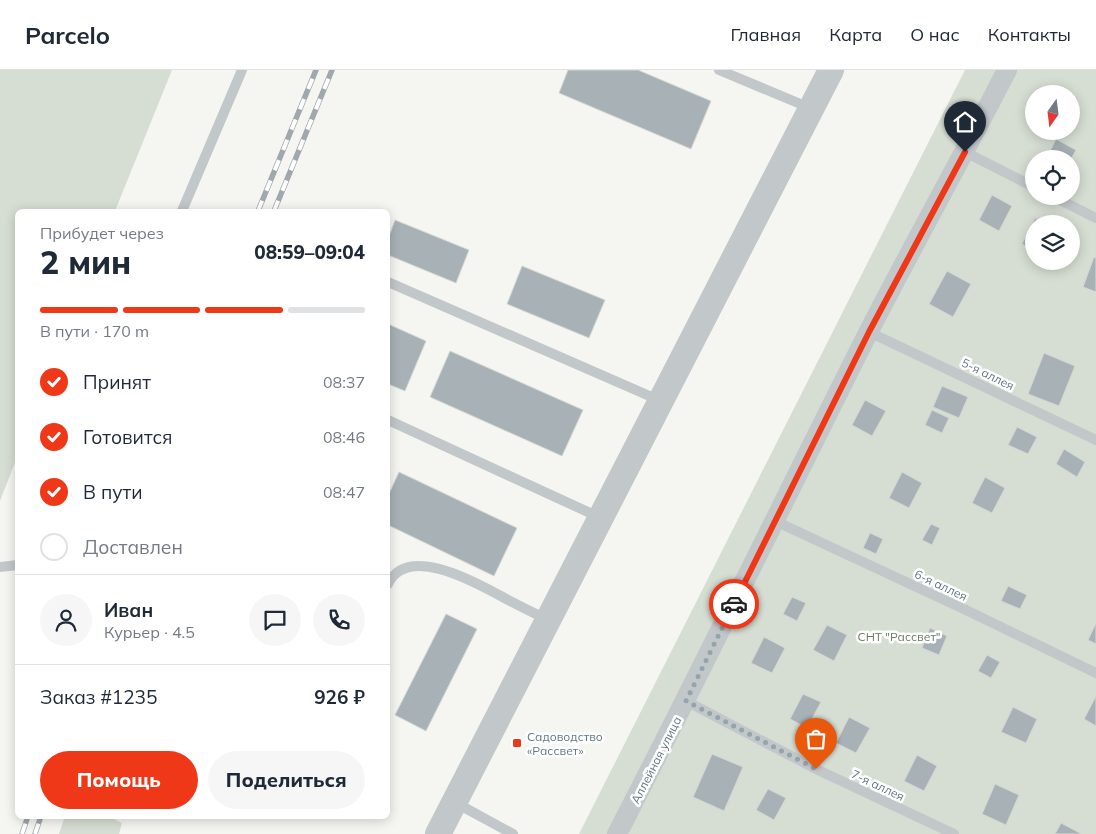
<!DOCTYPE html>
<html lang="ru">
<meta charset="utf-8">
<style>
:root{--surface:#fff;--page:#f6f6f7;--text:#1f2937;--muted:#747a83;--line:#e0e1e3;--accent:#ef3817}
body{margin:0;font-family:Mulish,sans-serif;background:var(--page);color:var(--text);height:100vh;display:flex;flex-direction:column;font-size:19px;white-space:nowrap}
*{box-sizing:border-box;margin:0}
p{font-size:16px;color:var(--muted)}
.icon{flex:none;width:28px;height:28px;fill:none;stroke:currentColor;stroke-width:2;stroke-linecap:round;stroke-linejoin:round}
.map{position:relative;flex:1;overflow:hidden}
.drawer{position:absolute;left:15px;top:139px;width:375px;height:610px;display:flex;flex-direction:column;background:var(--surface);border-radius:8px;box-shadow:0 2px 12px #0003}
.drawer>*{flex:none}
.needle{width:32px;rotate:194deg}
.buttons{position:absolute;left:1025px;top:15px;display:grid;gap:10px}
.buttons a{display:grid;place-items:center;width:55px;height:55px;border-radius:50%;background:var(--surface);box-shadow:0 2px 12px #0003;font-size:25px}
.pin{position:absolute;display:grid;place-items:center;width:42px;height:42px;color:#fff;margin:-51px -21px;border-radius:50% 50% 50% 0;rotate:-45deg;box-shadow:0 0 5px #0007}
.pin .icon{rotate:45deg}
.courier{position:absolute;display:grid;place-items:center;width:50px;height:50px;margin:-25px;border:4px solid #ef3817;border-radius:50%;background:#fff;color:#222;box-shadow:0 1px 6px #0007}
.summary em{font-style:normal;font-weight:800}
.summary div{display:flex;flex-direction:column-reverse}
.summary{display:flex;align-items:center;justify-content:space-between;height:85px;padding:0 25px}
h1{font-size:32px;font-weight:800;line-height:38px}
.bar{display:grid;grid-template-columns:repeat(4,1fr);gap:8px 5px;align-content:center;height:60px;padding:0 25px}
.bar i{height:6px;border-radius:4px;background:var(--line)}
.bar .current{background:var(--accent)}
.bar p{grid-column:span 4}
.line{display:flex;align-items:center;gap:12px;padding:0 25px;border-top:1px solid var(--line)}
.line div{flex:1}
.round{display:grid;place-items:center;flex:none;width:52px;height:52px;border-radius:26px;background:var(--page)}
ol{padding:0 25px;list-style:none}
li{display:flex;align-items:center;gap:15px;height:55px}
li p{margin-inline-start:auto}
li .icon{padding:5px;border-radius:50%;background:var(--accent);color:#fff;stroke-width:4}
li:last-child{color:var(--muted)}
li i{width:28px;height:28px;border:2px solid var(--line);border-radius:50%}
.primary-button{display:flex;gap:10px;margin-top:auto;padding:10px 25px}
.primary-button a{flex:1;height:58px;border-radius:30px;background:var(--accent);color:#fff;font-size:20px;font-weight:800;line-height:58px;text-align:center}
.primary-button a+a{background:var(--page);color:var(--text)}
header{display:flex;align-items:center;gap:30px;box-sizing:border-box;height:70px;padding:0 25px;background:var(--surface);border-bottom:1px solid var(--line)}
header strong{font-size:24px}
nav{display:flex;gap:28px;margin-inline-start:auto;font-size:18px}
.map>svg:first-child{display:block}
.green{fill:#d6ddd2;fill-rule:evenodd}
.building{fill:#a8b2b6;stroke:#d6d6d4}
.lines{fill:none;stroke-linecap:round;stroke-linejoin:round}
.service{stroke:#c2c7c9;stroke-width:10}
.minor{stroke:#c2c7c9;stroke-width:20}
.tertiary{stroke:#c2c7c9;stroke-width:26}
.rail-casing{stroke:#a0a8ad;stroke-width:5.5}
.rail{stroke:#fff;stroke-width:4;stroke-dasharray:11;stroke-linecap:butt}
.done{stroke:#95a4aa;stroke-width:5;stroke-dasharray:0 9}
.route{stroke:#ef3817;stroke-width:6}
.poi-dot{fill:#ef3817;stroke:#fff;stroke-width:2}
.labels{text-anchor:middle;dominant-baseline:central;stroke-width:5;stroke-linejoin:round;paint-order:stroke}
.street-label{font-size:12px;fill:#627884;stroke:#fff}
.park-label{font-size:12px;fill:#687b61;stroke:#fff}
.poi-label{font-size:12px;fill:#627884;stroke:#fff;text-anchor:start}
</style>
<header>
<strong>Parcelo</strong>
<nav><a>Главная</a><a>Карта</a><a>О нас</a><a>Контакты</a></nav>
</header>
<div class="map">
<svg width="1096" height="764" viewBox="0 0 1096 764">
<rect width="100%" height="100%" fill="#f5f5f1"/>
<g class="green">
<polygon points="0,0 172,0 115,141 18,141 17,387 0,431"/>
<path d="M965 0H1096V764H579ZM1034 24H1071V61H1034ZM1034 89H1071V126H1034ZM1034 154H1071V191H1034Z"/>
<polygon points="65,746 108,746 122,753 119,764 59,764"/>
</g>
<g class="building">
<polygon points="568,0 638,0 711,31 691,79 559,23"/>
<polygon points="1056,69 1076,80 1071,89 1046,89"/>
<polygon points="992,125 1012,136 999,161 979,150"/>
<polygon points="1035,148 1046,154 1034,154 1034,180 1022,174"/>
<polygon points="395,150 469,180 456,213 388,185 388,169"/>
<polygon points="1094,187 1096,188 1096,222 1083,217"/>
<polygon points="522,196 605,230 589,268 507,234"/>
<polygon points="947,201 971,214 953,247 929,234"/>
<polygon points="388,254 426,271 405,321 388,314"/>
<polygon points="450,281 583,340 562,386 430,327"/>
<polygon points="1044,283 1075,296 1059,336 1028,324"/>
<polygon points="942,316 968,327 959,348 933,337"/>
<polygon points="865,330 886,341 872,366 852,355"/>
<polygon points="932,340 949,348 942,363 925,355"/>
<polygon points="1017,357 1037,367 1028,384 1008,375"/>
<polygon points="1064,379 1085,392 1077,407 1056,394"/>
<polygon points="399,402 517,458 494,506 388,455 388,426"/>
<polygon points="902,402 922,413 909,438 889,428"/>
<polygon points="985,407 1005,418 992,443 972,433"/>
<polygon points="931,454 940,458 932,475 922,470"/>
<polygon points="870,463 883,469 876,484 863,478"/>
<polygon points="1008,516 1027,525 1020,539 1001,531"/>
<polygon points="792,527 806,533 797,551 783,544"/>
<polygon points="446,544 477,559 426,661 395,645"/>
<polygon points="1096,553 1096,574 1088,570"/>
<polygon points="827,555 847,565 834,591 813,580"/>
<polygon points="930,558 947,566 939,585 922,578"/>
<polygon points="764,567 785,578 772,603 751,593"/>
<polygon points="987,585 1000,592 991,608 978,601"/>
<polygon points="803,624 821,632 807,658 790,649"/>
<polygon points="1096,626 1096,656 1084,649"/>
<polygon points="1013,637 1037,649 1026,673 1001,662"/>
<polygon points="849,647 870,658 856,683 836,673"/>
<polygon points="712,684 743,697 724,741 693,727"/>
<polygon points="917,685 937,696 924,721 904,711"/>
<polygon points="995,714 1019,725 1006,755 982,744"/>
<polygon points="768,719 786,728 774,750 756,740"/>
<polygon points="1061,753 1080,763 1080,764 1055,764"/>
</g>
<g class="lines">
<g class="service">
<polyline points="719,0 810,38"/>
<polyline points="965,82 1034,117"/>
<polyline points="1052,126 1096,148"/>
<polyline points="182,141 242,0"/>
<polyline points="388,212 661,331"/>
<polyline points="869,262 1096,370"/>
<polyline points="388,350 601,448"/>
<polyline points="775,451 966,540 1096,603"/>
<polyline points="0,497 18,495"/>
<path d="M388 514C407 474 473 511 499 525 515 534 532 542 548 550"/>
<polyline points="686,631 816,699 954,764"/>
<polyline points="456,733 513,764"/>
</g>
<path class="minor" d="M617 764C703 598 784 430 868 263 913 175 962 88 1007 0"/>
<polyline class="tertiary" points="438,764 831,0"/>
<g class="rail-casing">
<g id="rail">
<polyline points="258,141 316,0"/>
<polyline points="274,141 332,0"/>
<polyline points="22,764 28,746"/>
<polyline points="35,764 41,746"/>
</g>
</g>
<use href="#rail" class="rail"/>
</g>
<g class="lines">
<polyline class="done" points="734,534 686,631 816,699"/>
<polyline class="route" points="734,534 869,262 965,82"/>
</g>
<rect class="poi-dot" x="512" y="668" width="10" height="10" rx="2.5"/>
<g class="labels">
<g class="street-label">
<text transform="translate(988 304) rotate(26)">5-я аллея</text>
<text transform="translate(941 515) rotate(25)">6-я аллея</text>
<text transform="translate(656 690) rotate(-63)">Аллейная улица</text>
<text transform="translate(878 715) rotate(25)">7-я аллея</text>
</g>
<g class="park-label">
<text x="899" y="566">СНТ "Рассвет"</text>
</g>
<g class="poi-label">
<text x="527" y="666">Садоводство<tspan x="527" dy="14">«Рассвет»</tspan></text>
</g>
</g>
</svg>
<div class="buttons">
<a><svg class="needle" viewBox="-14 -14 28 28"><path d="M0-13l5 13h-10z" fill="#e53935"/><path d="M0 13l5-13h-10z" fill="#747a83"/></svg></a>
<a><svg class="icon" aria-label="locate" viewBox="0 0 24 24"><circle cx="12" cy="12" r="6"/><path d="M12 2v4M12 18v4M2 12h4M18 12h4"/></svg></a>
<a><svg class="icon" aria-label="layers" viewBox="0 0 24 24"><path d="M12 4l9 5-9 5-9-5zM3 14l9 5 9-5"/></svg></a>
</div>
<div class="pin" style="left:816px;top:699px;background:#ea580c"><svg class="icon" aria-label="bag" viewBox="0 0 24 24"><path d="M5 8h14l-1 12H6zM9 8a3 3 0 0 1 6 0"/></svg></div>
<div class="pin" style="left:965px;top:82px;background:#1f2937"><svg class="icon" aria-label="home" viewBox="0 0 24 24"><path d="M3 11l9-7 9 7M6 9v11h12V9"/></svg></div>
<div class="courier" style="left:734px;top:534px"><svg class="icon" aria-label="car" viewBox="0 0 24 24"><path d="M5 17H2v-5l4-1 3-4h7l3 4 3 1v5h-3M9 17h6M6 11h13"/><circle cx="7" cy="17" r="2"/><circle cx="17" cy="17" r="2"/></svg></div>
<section class="drawer">
<div class="summary"><div><h1>2 мин</h1><p>Прибудет через</p></div><em>08:59–09:04</em></div>
<div class="bar"><i class="current"></i><i class="current"></i><i class="current"></i><i></i><p>В пути · 170 m</p></div>
<ol>
<li><svg class="icon" aria-label="check" viewBox="0 0 24 24"><path d="M5 12l5 5 9-10"/></svg>Принят<p>08:37</p></li>
<li><svg class="icon" aria-label="check" viewBox="0 0 24 24"><path d="M5 12l5 5 9-10"/></svg>Готовится<p>08:46</p></li>
<li><svg class="icon" aria-label="check" viewBox="0 0 24 24"><path d="M5 12l5 5 9-10"/></svg>В пути<p>08:47</p></li>
<li><i></i>Доставлен</li>
</ol>
<div class="line" style="height:90px"><a class="round"><svg class="icon" aria-label="person" viewBox="0 0 24 24"><circle cx="12" cy="8" r="4"/><path d="M4 21q1-7 8-7t8 7"/></svg></a><div><b>Иван</b><p>Курьер · 4.5</p></div><a class="round"><svg class="icon" aria-label="chat" viewBox="0 0 24 24"><path d="M4 5h16v11H9l-5 4z"/></svg></a><a class="round"><svg class="icon" aria-label="phone" viewBox="0 0 24 24"><path d="M5 4h4l2 5-3 2q2 4 5 5l2-3 5 2v4C11 20 4 13 5 4z"/></svg></a></div>
<div class="line" style="height:65px"><div>Заказ #1235</div><b>926 ₽</b></div>
<div class="primary-button"><a>Помощь</a><a>Поделиться</a></div>
</section>
</div>
